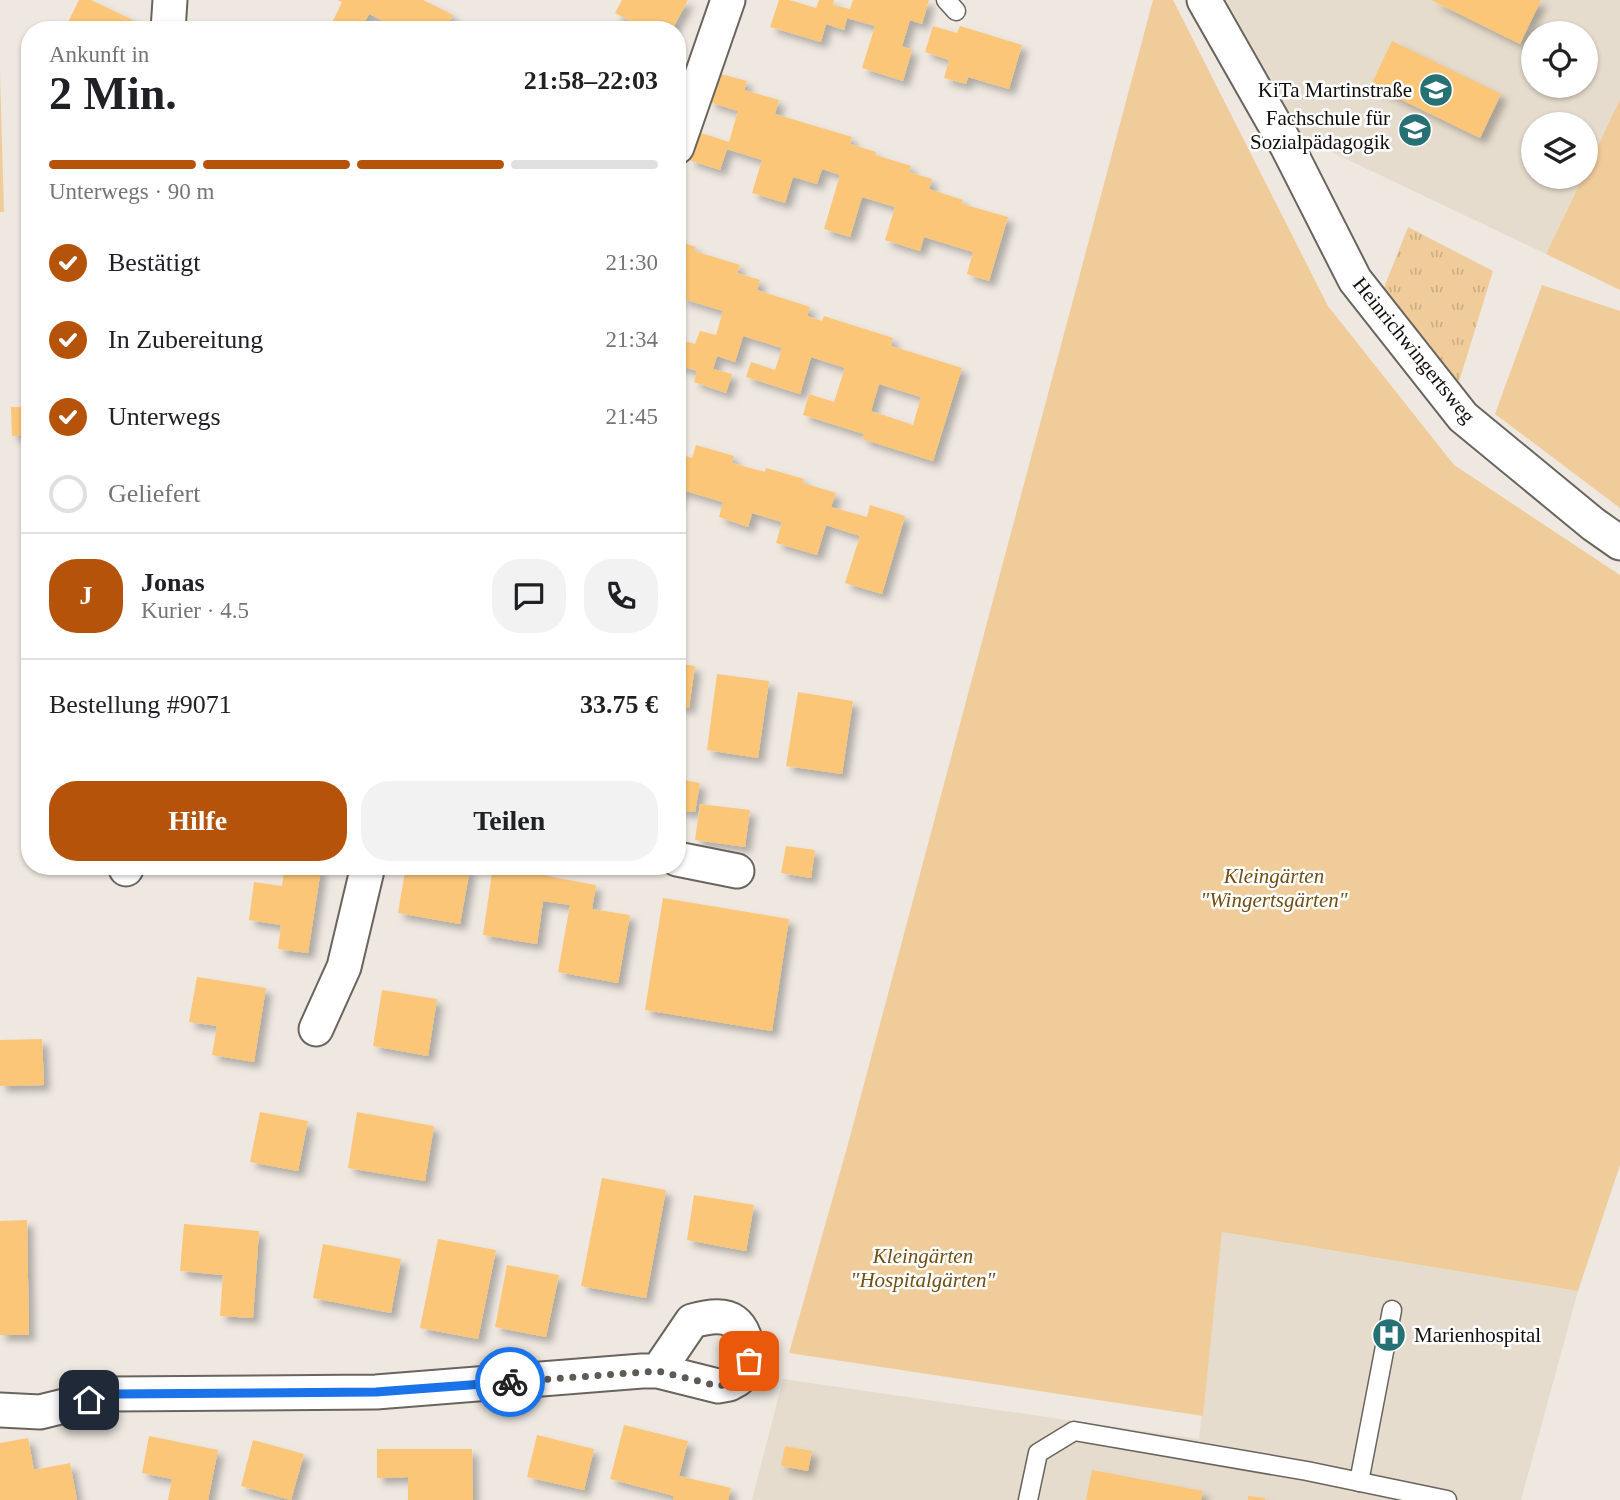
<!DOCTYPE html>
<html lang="de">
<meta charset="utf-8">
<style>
:root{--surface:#fff;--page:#f2f2f2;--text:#202124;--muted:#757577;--line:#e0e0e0;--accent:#b45309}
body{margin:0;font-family:Georgia,serif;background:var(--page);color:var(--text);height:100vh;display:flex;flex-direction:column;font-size:26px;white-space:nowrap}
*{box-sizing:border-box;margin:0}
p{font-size:23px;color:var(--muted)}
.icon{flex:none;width:38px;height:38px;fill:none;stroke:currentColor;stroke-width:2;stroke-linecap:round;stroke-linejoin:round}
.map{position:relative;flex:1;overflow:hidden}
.details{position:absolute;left:21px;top:21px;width:665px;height:854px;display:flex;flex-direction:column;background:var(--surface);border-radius:28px;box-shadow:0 2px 5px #0004}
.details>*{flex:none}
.buttons{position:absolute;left:1521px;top:21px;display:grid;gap:14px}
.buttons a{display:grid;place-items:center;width:77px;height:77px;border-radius:50%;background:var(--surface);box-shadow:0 2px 5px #0004;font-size:35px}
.pin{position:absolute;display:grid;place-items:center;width:60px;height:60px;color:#fff;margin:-30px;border-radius:14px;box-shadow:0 4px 10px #0006}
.courier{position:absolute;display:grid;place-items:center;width:70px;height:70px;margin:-35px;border:5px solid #1a73e8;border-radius:50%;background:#fff;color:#222;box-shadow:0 2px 9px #0007}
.head em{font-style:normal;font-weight:600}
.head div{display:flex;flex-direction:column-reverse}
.head{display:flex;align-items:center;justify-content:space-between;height:119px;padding:0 28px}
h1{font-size:46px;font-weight:600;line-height:52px}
.bar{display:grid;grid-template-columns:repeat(4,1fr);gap:10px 7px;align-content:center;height:84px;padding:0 28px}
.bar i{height:9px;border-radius:5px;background:var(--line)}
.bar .selected{background:var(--accent)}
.bar p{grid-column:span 4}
.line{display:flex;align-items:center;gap:18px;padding:0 28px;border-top:2px solid var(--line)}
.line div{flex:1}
.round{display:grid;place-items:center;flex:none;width:74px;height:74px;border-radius:28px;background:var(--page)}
ol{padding:0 28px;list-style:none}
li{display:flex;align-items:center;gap:21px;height:77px}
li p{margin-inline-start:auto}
li .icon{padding:7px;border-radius:50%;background:var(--accent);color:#fff;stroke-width:4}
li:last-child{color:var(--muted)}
li i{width:38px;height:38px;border:4px solid var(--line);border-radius:50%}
.action{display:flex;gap:14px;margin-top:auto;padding:14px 28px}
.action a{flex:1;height:80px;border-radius:28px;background:var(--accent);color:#fff;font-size:28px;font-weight:600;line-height:80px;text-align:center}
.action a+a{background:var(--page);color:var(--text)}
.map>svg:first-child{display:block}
.built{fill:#e6dccd;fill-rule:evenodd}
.grass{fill:url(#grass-tufts)}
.garden{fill:#f0cc9b}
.building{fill:#fcc678;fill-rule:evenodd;filter:url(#shadow)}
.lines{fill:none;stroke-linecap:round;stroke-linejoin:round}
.service-casing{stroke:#69645d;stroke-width:21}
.minor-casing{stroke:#69645d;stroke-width:37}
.service{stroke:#fff;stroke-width:18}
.minor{stroke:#fff;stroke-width:33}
.done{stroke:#5e5a56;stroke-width:7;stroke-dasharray:0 12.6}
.route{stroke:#1a73e8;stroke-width:9}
.labels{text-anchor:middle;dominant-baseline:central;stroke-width:5;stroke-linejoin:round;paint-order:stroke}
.poi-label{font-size:21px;fill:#100e0b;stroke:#fff;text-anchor:end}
.street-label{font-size:21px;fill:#100e0b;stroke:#fff}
.park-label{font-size:21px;font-style:italic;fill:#714e12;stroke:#fff}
</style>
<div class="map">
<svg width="1620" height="1500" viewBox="0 0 1620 1500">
<defs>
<pattern id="grass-tufts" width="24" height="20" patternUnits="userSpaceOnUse" patternTransform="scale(1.75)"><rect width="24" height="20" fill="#f0cc9b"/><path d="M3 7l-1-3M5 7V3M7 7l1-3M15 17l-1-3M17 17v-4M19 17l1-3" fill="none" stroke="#cdae84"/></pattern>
<filter id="shadow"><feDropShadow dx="6" dy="6" stdDeviation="3.5" flood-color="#0004"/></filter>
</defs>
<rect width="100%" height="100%" fill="#eee8e0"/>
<g class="built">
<path d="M1226 0H1620V99L1586 171V124H1533V177H1583L1546 254 1300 137ZM1533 33H1586V86H1533Z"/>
<polygon points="1222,1231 1578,1291 1521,1500 752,1500 783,1379 1199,1439"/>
</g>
<polygon class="grass" points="1408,227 1493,271 1459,382 1383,290"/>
<g class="garden">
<polygon points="1153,0 1173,0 1328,306 1454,465 1620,575 1620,1165 1578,1291 1222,1232 1203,1416 789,1353 848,1144"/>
<polygon points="0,72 4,212 0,212"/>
<polygon points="1620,99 1620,290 1546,254 1583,177 1586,177 1586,171"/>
<polygon points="1542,285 1620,311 1620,508 1495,414"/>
</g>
<g class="building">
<polygon points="79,0 91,0 137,22 134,30 64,30"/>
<polygon points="337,0 423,0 453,15 449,22 464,30 412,30 403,25 401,29 369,14 361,30 346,30 332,23 342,2"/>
<polygon points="622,0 688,0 672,30 648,30 615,13"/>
<polygon points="779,0 789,0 816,8 819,0 834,0 833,5 850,9 853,0 929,0 922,24 910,20 902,46 912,50 903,81 862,68 875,26 847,18 844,30 826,24 821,42 770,27"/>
<polygon points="1431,0 1541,0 1520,44"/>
<polygon points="933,26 957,33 960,26 1022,45 1009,89 968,77 966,84 944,78 949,60 925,52"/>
<polygon points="1392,41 1501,94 1480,138 1371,85"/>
<polygon points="717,73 747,81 744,90 779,100 775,114 852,137 850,144 876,152 875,155 911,166 909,172 932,179 929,189 963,200 962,204 1008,217 989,281 967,274 973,252 924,237 920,251 885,240 895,207 862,197 850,237 824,229 840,175 822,169 817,184 793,177 785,203 752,193 762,160 727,149 720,170 689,160 698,132 729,142 738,111 709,102"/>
<path d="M677 241 696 247 694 251 740 265 737 273 760 280 757 290 810 307 807 316 822 321 824 316 893 338 891 346 962 368 933 461 862 439 864 434 803 415 809 394 834 402 845 368 811 357 800 394 746 377 751 362 775 370 782 348 743 336 735 362 717 356 713 369 732 374 726 393 694 382 697 371 677 365V339L695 344 700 331 716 335 723 311 680 298 687 274 677 271ZM879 384 921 397 913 425 871 411Z"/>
<polygon points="11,407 30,407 30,435 12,436"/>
<polygon points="696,445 734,456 732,463 765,472 766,468 804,479 803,483 836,493 831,507 867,517 870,505 905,516 882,594 845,583 860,536 826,525 817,555 776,543 782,522 752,513 748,527 719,517 723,502 682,490 677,503 677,453 692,458"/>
<polygon points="677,663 695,666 689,708 677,706"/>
<polygon points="717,674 769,681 758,758 707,750"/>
<polygon points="798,692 853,701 842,774 786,766"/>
<polygon points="679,779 700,783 695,812 677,810"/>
<polygon points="700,804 750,810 745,847 695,840"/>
<polygon points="786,846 815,850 811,878 781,873"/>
<polygon points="285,866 321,869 308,953 278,949 281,925 249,920 254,882 282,886"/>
<polygon points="406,866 455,866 470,869 460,924 398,913"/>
<polygon points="493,866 547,874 547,876 596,885 592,909 630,915 618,983 558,972 570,905 543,901 537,944 483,935"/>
<polygon points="663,898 789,919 772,1031 645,1010"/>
<polygon points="197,977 266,988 254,1062 212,1055 217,1026 189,1022"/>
<polygon points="382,990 437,999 428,1056 373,1046"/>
<polygon points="42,1039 44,1085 0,1086 0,1040"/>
<polygon points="260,1112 308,1121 298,1171 250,1162"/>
<polygon points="357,1112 434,1126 425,1181 348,1168"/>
<polygon points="602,1178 666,1190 646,1298 581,1286"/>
<polygon points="694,1195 754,1205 746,1251 687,1240"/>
<polygon points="27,1220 29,1335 0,1335 0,1221"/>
<polygon points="184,1224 259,1231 253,1318 220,1316 223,1275 180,1271"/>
<polygon points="438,1239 496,1250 478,1339 420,1328"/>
<polygon points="323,1244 401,1259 391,1313 313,1298"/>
<polygon points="507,1265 559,1275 546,1337 495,1327"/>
<polygon points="624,1425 688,1441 679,1476 731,1488 728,1500 673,1500 674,1496 610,1479"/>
<polygon points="537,1435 594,1449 584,1490 527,1477"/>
<polygon points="149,1436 218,1450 208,1500 168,1500 172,1479 142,1473"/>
<polygon points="28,1438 34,1470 70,1463 77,1500 0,1500 0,1443"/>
<polygon points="253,1440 304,1454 291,1500 241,1486"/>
<polygon points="785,1446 812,1451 808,1471 781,1466"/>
<polygon points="377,1449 472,1449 473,1500 408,1500 408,1477 377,1478"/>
<polygon points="1092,1470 1203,1491 1201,1500 1086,1500"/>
<polygon points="1248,1496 1265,1498 1265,1500 1248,1500"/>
</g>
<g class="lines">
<g class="service-casing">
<g id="service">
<polyline points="946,0 956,11"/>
<polyline points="1359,1482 1392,1310"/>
<polyline points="1028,1500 1038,1453 1074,1431 1307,1471 1447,1500"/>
</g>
</g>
<g class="minor-casing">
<g id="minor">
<polyline points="1204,0 1287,146 1355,280 1463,417 1593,524 1620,543"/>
<polyline points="168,30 170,0"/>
<polyline points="677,147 728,0"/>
<polyline points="677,859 737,871"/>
<polyline points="126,866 126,869"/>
<polyline points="316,1029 344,967 368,866"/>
<path d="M0 1410 40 1412 113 1394 376 1392 642 1371H658L718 1386 729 1384 738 1379 749 1361C745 1320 732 1310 692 1321L658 1371"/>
</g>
</g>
<use href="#service" class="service"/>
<use href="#minor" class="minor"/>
</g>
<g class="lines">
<polyline class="done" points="510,1382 658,1371 718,1386 729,1384 738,1379 749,1361"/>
<polyline class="route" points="89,1400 113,1394 376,1392 510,1382"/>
</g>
<defs>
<g id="school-disc" transform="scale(1.75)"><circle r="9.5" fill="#267174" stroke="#fff"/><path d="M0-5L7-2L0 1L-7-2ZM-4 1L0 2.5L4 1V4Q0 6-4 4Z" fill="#fff"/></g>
<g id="hospital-disc" transform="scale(1.75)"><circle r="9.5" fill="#267174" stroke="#fff"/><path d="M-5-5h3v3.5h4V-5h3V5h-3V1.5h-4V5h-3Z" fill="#fff"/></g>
</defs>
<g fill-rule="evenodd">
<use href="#school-disc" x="1436" y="90"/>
<use href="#school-disc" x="1415" y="130"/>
<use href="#hospital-disc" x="1389" y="1335"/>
</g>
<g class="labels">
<g class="poi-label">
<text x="1412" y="90">KiTa Martinstraße</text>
<text x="1390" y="118">Fachschule für<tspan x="1390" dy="24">Sozialpädagogik</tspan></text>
<text x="1414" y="1335" text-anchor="start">Marienhospital</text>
</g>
<g class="street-label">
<text transform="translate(1414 350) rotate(51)">Heinrichwingertsweg</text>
</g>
<g class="park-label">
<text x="1274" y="876">Kleingärten<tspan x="1274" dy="24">"Wingertsgärten"</tspan></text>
<text x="923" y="1256">Kleingärten<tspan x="923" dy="24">"Hospitalgärten"</tspan></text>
</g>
</g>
</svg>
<div class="buttons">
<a><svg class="icon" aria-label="locate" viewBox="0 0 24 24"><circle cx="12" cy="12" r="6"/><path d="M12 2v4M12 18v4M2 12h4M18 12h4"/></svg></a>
<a><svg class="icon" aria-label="layers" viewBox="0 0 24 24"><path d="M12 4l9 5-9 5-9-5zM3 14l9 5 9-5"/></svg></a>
</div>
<div class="pin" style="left:749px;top:1361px;background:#ea580c"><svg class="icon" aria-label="bag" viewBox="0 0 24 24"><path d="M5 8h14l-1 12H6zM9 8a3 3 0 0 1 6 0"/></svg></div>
<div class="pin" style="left:89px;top:1400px;background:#1f2937"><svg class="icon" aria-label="home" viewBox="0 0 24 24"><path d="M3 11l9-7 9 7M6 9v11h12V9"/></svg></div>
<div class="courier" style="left:510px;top:1382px"><svg class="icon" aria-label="bike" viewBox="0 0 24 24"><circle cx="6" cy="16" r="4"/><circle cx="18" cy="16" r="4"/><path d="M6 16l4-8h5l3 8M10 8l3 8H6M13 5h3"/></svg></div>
<section class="details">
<div class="head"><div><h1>2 Min.</h1><p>Ankunft in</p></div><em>21:58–22:03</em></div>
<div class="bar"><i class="selected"></i><i class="selected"></i><i class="selected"></i><i></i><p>Unterwegs · 90 m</p></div>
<ol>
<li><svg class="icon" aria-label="check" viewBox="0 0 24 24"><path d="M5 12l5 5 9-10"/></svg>Bestätigt<p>21:30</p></li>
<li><svg class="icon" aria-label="check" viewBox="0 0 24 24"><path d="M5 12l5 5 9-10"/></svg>In Zubereitung<p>21:34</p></li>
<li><svg class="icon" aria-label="check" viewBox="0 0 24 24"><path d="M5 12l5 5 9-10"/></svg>Unterwegs<p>21:45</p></li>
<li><i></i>Geliefert</li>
</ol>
<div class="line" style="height:126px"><b class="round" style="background:var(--accent);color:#fff">J</b><div><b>Jonas</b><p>Kurier · 4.5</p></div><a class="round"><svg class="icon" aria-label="chat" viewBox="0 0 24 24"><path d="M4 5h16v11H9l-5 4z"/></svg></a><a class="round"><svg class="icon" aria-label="phone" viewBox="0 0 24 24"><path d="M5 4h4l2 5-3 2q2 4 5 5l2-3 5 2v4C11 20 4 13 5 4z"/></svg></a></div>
<div class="line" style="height:91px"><div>Bestellung #9071</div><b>33.75 €</b></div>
<div class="action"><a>Hilfe</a><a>Teilen</a></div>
</section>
</div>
